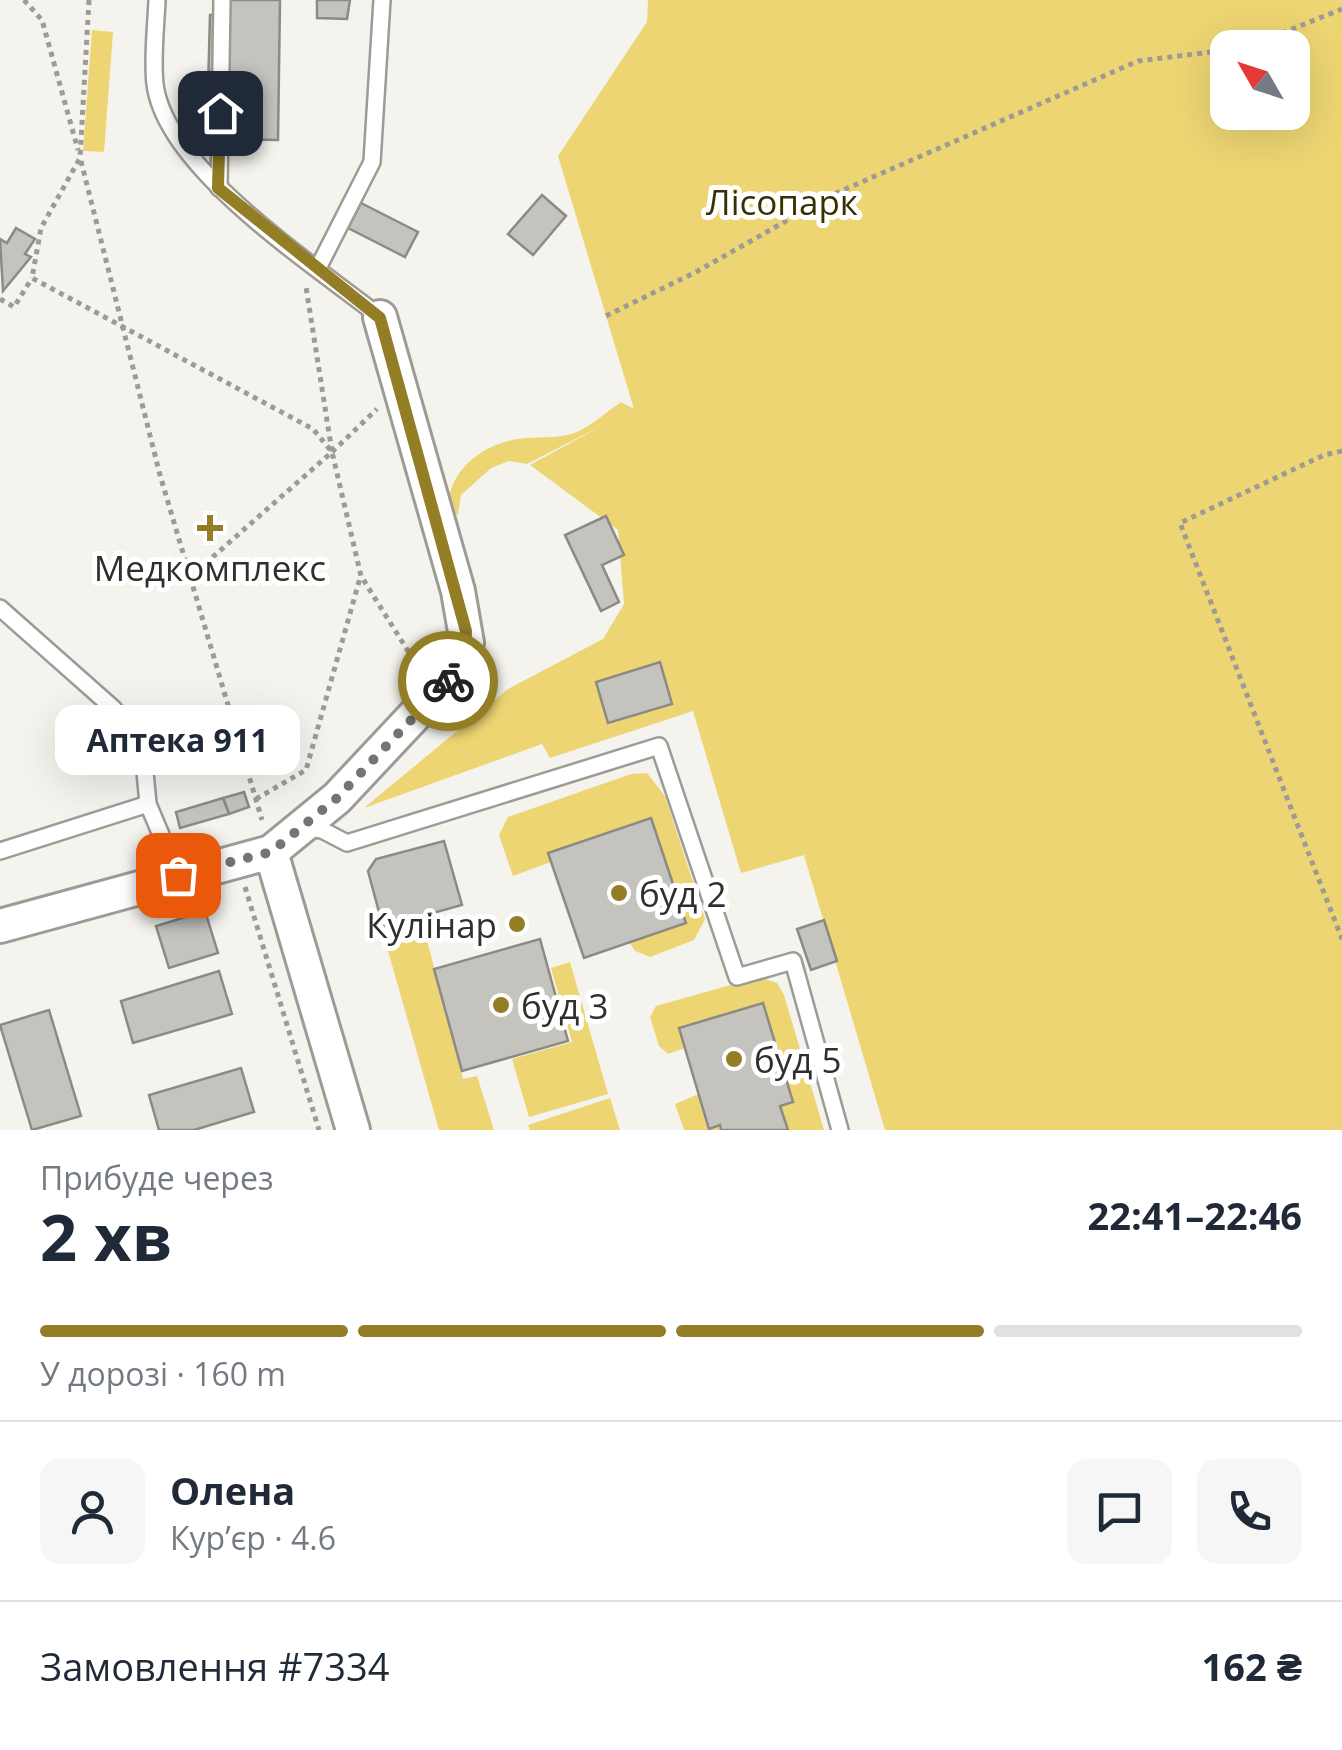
<!DOCTYPE html>
<html lang="uk">
<meta charset="utf-8">
<style>
:root{--surface:#fff;--page:#f6f6f7;--text:#1f2937;--muted:#747a83;--line:#e0e1e3;--accent:#937e25}
body{margin:0;font-family:"Open Sans",sans-serif;background:var(--page);color:var(--text);height:100vh;display:flex;flex-direction:column;font-size:38px;white-space:nowrap}
*{box-sizing:border-box;margin:0}
p{font-size:32px;color:var(--muted)}
.icon{flex:none;width:55px;height:55px;fill:none;stroke:currentColor;stroke-width:2;stroke-linecap:round;stroke-linejoin:round}
.map{position:relative;height:1130px;overflow:hidden}
.sheet{display:flex;flex-direction:column;background:var(--surface);flex:1}
.sheet>*{flex:none}
.needle{width:65px;rotate:309deg}
.buttons{position:absolute;left:1210px;top:30px;display:grid;gap:20px}
.buttons a{display:grid;place-items:center;width:100px;height:100px;border-radius:20px;background:var(--surface);box-shadow:0 10px 40px #0002;font-size:50px}
.pin{position:absolute;display:grid;place-items:center;width:85px;height:85px;color:#fff;margin:-42px;border-radius:20px;box-shadow:0 5px 15px #0006}
.courier{position:absolute;display:grid;place-items:center;width:100px;height:100px;margin:-50px;border:8px solid #937e25;border-radius:50%;background:#fff;color:#222;box-shadow:0 2px 12px #0007}
.bubble{position:absolute;height:70px;border-radius:20px;background:var(--surface);box-shadow:0 10px 40px #0002;font-size:32px;font-weight:700;line-height:70px;text-align:center}
.overview em{font-style:normal;font-weight:700}
.overview div{display:flex;flex-direction:column-reverse}
.overview{display:flex;align-items:center;justify-content:space-between;height:170px;padding:0 40px}
h1{font-size:65px;font-weight:700;line-height:75px}
.bar{display:grid;grid-template-columns:repeat(4,1fr);gap:15px 10px;align-content:center;height:120px;padding:0 40px}
.bar i{height:12px;border-radius:8px;background:var(--line)}
.bar .active{background:var(--accent)}
.bar p{grid-column:span 4}
.line{display:flex;align-items:center;gap:25px;padding:0 40px;border-top:2px solid var(--line)}
.line div{flex:1}
.round{display:grid;place-items:center;flex:none;width:105px;height:105px;border-radius:20px;background:var(--page)}
.map>svg:first-child{display:block}
.green{fill:#edd573;fill-rule:evenodd}
.building{fill:#c5c3be;stroke:#8b8a85;stroke-width:2.5}
.lines{fill:none;stroke-linecap:round;stroke-linejoin:round}
.service-casing{stroke:#9d9b96;stroke-width:20}
.minor-casing{stroke:#9d9b96;stroke-width:38}
.path{stroke:#9c9b97;stroke-width:5;stroke-dasharray:5 5;stroke-linecap:butt}
.service{stroke:#fff;stroke-width:15}
.minor{stroke:#fff;stroke-width:32}
.done{stroke:#757471;stroke-width:10;stroke-dasharray:0 18}
.route{stroke:#937e25;stroke-width:12}
.poi-dot{fill:#937e25;stroke:#fff;stroke-width:4}
.labels{text-anchor:middle;dominant-baseline:central;stroke-width:10;stroke-linejoin:round;paint-order:stroke}
.park-label{font-size:35px;fill:#392f02;stroke:#fff}
.poi-label{font-size:35px;fill:#302f2d;stroke:#fff;text-anchor:start}
</style>
<div class="map">
<svg width="1342" height="1130" viewBox="0 0 1342 1130">
<rect width="100%" height="100%" fill="#f5f3ee"/>
<g class="green">
<path d="M648 0H1342V1130H885L804 855 741 873 693 711 550 758 542 744 364 808 508 689 603 639 624 604 618 530 530 465 605 424 527 464 509 461 491 468 461 495 458 514 451 517C440 479 477 447 512 440 530 436 549 439 567 435 585 432 606 412 621 402L634 409 558 156 647 22ZM1228 48H1292V112H1228Z"/>
<polygon points="92,30 113,32 104,152 83,151"/>
<polygon points="647,773 665,796 705,919 694,940 650,957 635,951 630,943 686,922 651,818 549,853 551,862 513,876 499,835 508,817 631,774"/>
<polygon points="422,921 463,1079 477,1076 494,1130 439,1130 383,933"/>
<polygon points="570,962 608,1094 529,1117 512,1059 572,1042 551,968"/>
<polygon points="759,977 777,983 784,995 824,1130 788,1130 780,1106 685,1048 668,1054 659,1046 650,1017 656,1006"/>
<polygon points="699,1094 710,1128 720,1125 721,1130 684,1130 675,1104"/>
<polygon points="610,1098 620,1130 530,1130 528,1125"/>
</g>
<g class="building">
<polygon points="228,0 280,0 278,140 225,139"/>
<polygon points="317,0 350,0 347,19 317,18"/>
<polygon points="210,15 228,15 225,127 207,127"/>
<polygon points="542,195 566,216 533,255 508,234"/>
<polygon points="361,203 418,232 405,257 348,228"/>
<polygon points="16,228 35,239 25,254 31,257 3,291 0,239 7,243"/>
<polygon points="606,516 624,555 602,565 619,602 601,611 565,535"/>
<polygon points="660,662 672,704 608,723 596,682"/>
<polygon points="290,733 296,757 275,762 270,739"/>
<polygon points="244,792 249,807 229,814 223,798"/>
<polygon points="223,798 229,814 180,828 176,812"/>
<polygon points="651,818 686,923 584,958 548,853"/>
<polygon points="444,841 462,905 383,927 368,871 376,859"/>
<polygon points="205,911 218,953 169,968 156,926"/>
<polygon points="824,920 837,961 811,970 797,929"/>
<polygon points="540,939 568,1041 462,1071 434,969"/>
<polygon points="219,971 232,1014 133,1043 121,1001"/>
<polygon points="763,1003 793,1102 780,1106 788,1130 721,1130 720,1125 709,1129 679,1028"/>
<polygon points="49,1010 81,1116 32,1130 0,1025"/>
<polygon points="241,1068 254,1112 194,1130 159,1130 149,1095"/>
</g>
<g class="lines">
<g class="service-casing">
<g id="service">
<path d="M157 0C156 27 152 57 155 84 165 169 316 266 380 317"/>
<polyline points="219,188 222,0"/>
<polyline points="318,268 372,162 382,0"/>
<polyline points="0,608 113,708 136,737 144,761 148,804 178,875"/>
<polyline points="303,828 322,830 347,843 659,746 737,977 793,961 840,1130"/>
<polyline points="0,851 148,804"/>
</g>
</g>
<g class="minor-casing">
<g id="minor">
<polyline points="271,852 353,1130"/>
<polyline points="0,926 271,852 337,798 459,668 467,643 458,591 380,317"/>
</g>
</g>
<g class="path">
<polyline points="24,0 42,20 78,150"/>
<polyline points="89,0 80,158 41,228 32,278 313,429 332,452 361,576 418,667"/>
<polyline points="1245,48 1342,9"/>
<polyline points="81,161 160,475 262,820"/>
<polyline points="0,299 14,307 32,278"/>
<polyline points="606,316 696,272 832,195 1138,61 1228,50"/>
<polyline points="1342,451 1324,455 1180,523 1342,939"/>
<polyline points="332,452 377,409"/>
<polyline points="190,577 332,452 306,287"/>
<polyline points="110,741 122,773"/>
<polyline points="256,799 306,770 360,578"/>
<polyline points="245,887 319,1130"/>
</g>
<use href="#service" class="service"/>
<use href="#minor" class="minor"/>
</g>
<g class="lines">
<polyline class="done" points="178,875 271,852 337,798 448,681"/>
<polyline class="route" points="220,113 218,188 380,318 466,631 465,656 448,681"/>
</g>
<g class="poi-dot">
<path d="M205 513h10v10h10v10h-10v10h-10v-10h-10v-10h10z"/>
<circle cx="619" cy="893" r="10"/>
<circle cx="517" cy="924" r="10"/>
<circle cx="501" cy="1005" r="10"/>
<circle cx="734" cy="1059" r="10"/>
</g>
<g class="labels">
<g class="park-label">
<text x="782" y="201">Лісопарк</text>
</g>
<g class="poi-label">
<text x="210" y="567" text-anchor="middle">Медкомплекс</text>
<text x="639" y="893">буд 2</text>
<text x="497" y="924" text-anchor="end">Кулінар</text>
<text x="521" y="1005">буд 3</text>
<text x="754" y="1059">буд 5</text>
</g>
</g>
</svg>
<div class="buttons">
<a><svg class="needle" viewBox="-14 -14 28 28"><path d="M0-13l5 13h-10z" fill="#e53935"/><path d="M0 13l5-13h-10z" fill="#747a83"/></svg></a>
</div>
<div class="pin" style="left:178px;top:875px;background:#ea580c"><svg class="icon" aria-label="bag" viewBox="0 0 24 24"><path d="M5 8h14l-1 12H6zM9 8a3 3 0 0 1 6 0"/></svg></div>
<div class="pin" style="left:220px;top:113px;background:#1f2937"><svg class="icon" aria-label="home" viewBox="0 0 24 24"><path d="M3 11l9-7 9 7M6 9v11h12V9"/></svg></div>
<div class="courier" style="left:448px;top:681px"><svg class="icon" aria-label="bike" viewBox="0 0 24 24"><circle cx="6" cy="16" r="4"/><circle cx="18" cy="16" r="4"/><path d="M6 16l4-8h5l3 8M10 8l3 8H6M13 5h3"/></svg></div>
<div class="bubble" style="left:55px;top:705px;width:245px">Аптека 911</div>
</div>
<section class="sheet">
<div class="overview"><div><h1>2 хв</h1><p>Прибуде через</p></div><em>22:41–22:46</em></div>
<div class="bar"><i class="active"></i><i class="active"></i><i class="active"></i><i></i><p>У дорозі · 160 m</p></div>
<div class="line" style="height:180px"><a class="round"><svg class="icon" aria-label="person" viewBox="0 0 24 24"><circle cx="12" cy="8" r="4"/><path d="M4 21q1-7 8-7t8 7"/></svg></a><div><b>Олена</b><p>Кур’єр · 4.6</p></div><a class="round"><svg class="icon" aria-label="chat" viewBox="0 0 24 24"><path d="M4 5h16v11H9l-5 4z"/></svg></a><a class="round"><svg class="icon" aria-label="phone" viewBox="0 0 24 24"><path d="M5 4h4l2 5-3 2q2 4 5 5l2-3 5 2v4C11 20 4 13 5 4z"/></svg></a></div>
<div class="line" style="height:130px"><div>Замовлення #7334</div><b>162 ₴</b></div>
</section>
